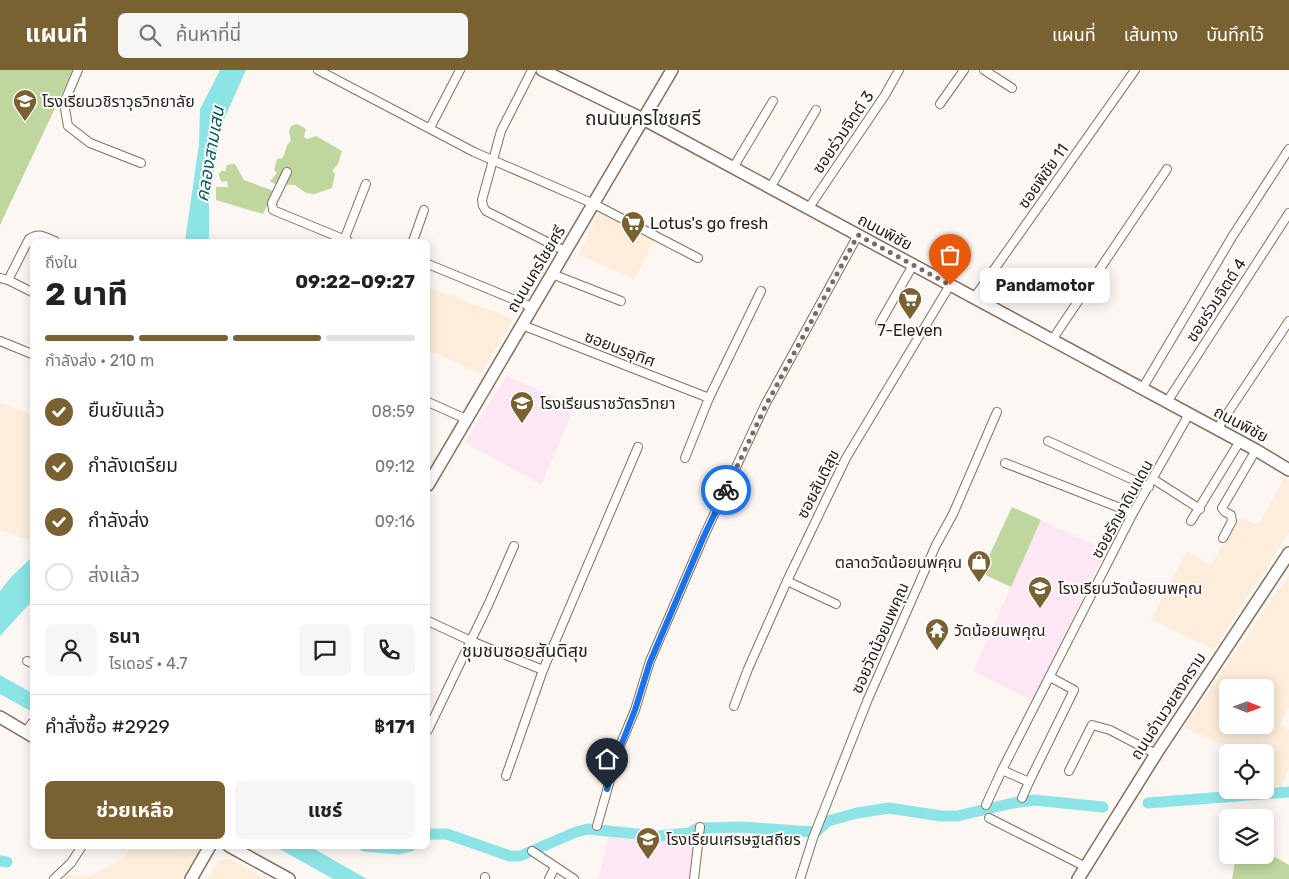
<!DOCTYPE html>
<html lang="th">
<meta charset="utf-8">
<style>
:root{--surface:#fff;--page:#f6f6f6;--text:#222;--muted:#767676;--line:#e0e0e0;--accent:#796132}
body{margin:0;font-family:Rubik,"Noto Sans Thai",sans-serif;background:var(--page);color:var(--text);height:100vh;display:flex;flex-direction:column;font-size:19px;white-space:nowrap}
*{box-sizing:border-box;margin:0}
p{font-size:16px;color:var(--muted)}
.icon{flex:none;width:28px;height:28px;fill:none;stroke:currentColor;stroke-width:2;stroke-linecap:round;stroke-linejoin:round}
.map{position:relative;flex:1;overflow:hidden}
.sheet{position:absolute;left:30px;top:169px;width:400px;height:610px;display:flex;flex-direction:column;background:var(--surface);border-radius:8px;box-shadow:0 2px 12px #0003}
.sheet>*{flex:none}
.needle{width:32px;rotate:91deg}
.tools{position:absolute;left:1219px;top:609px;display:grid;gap:10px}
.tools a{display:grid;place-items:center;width:55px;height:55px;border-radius:8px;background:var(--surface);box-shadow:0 2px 12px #0003;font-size:25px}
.pin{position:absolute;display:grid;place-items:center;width:42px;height:42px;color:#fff;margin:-51px -21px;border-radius:50% 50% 50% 0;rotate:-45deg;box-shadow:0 0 5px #0007}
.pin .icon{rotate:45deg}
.courier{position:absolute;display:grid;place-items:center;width:50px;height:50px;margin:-25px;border:4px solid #1a73e8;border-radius:50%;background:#fff;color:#222;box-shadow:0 1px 6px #0007}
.bubble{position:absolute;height:35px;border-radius:8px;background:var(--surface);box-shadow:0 2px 12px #0003;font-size:16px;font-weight:700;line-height:35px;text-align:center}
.summary em{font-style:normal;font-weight:700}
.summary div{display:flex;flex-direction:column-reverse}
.summary{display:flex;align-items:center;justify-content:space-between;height:85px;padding:0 15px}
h1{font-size:32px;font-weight:700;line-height:38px}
.bar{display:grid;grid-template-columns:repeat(4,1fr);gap:8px 5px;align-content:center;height:60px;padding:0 15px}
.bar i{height:6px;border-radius:4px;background:var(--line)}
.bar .active{background:var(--accent)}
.bar p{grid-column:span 4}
.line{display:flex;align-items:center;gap:12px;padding:0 15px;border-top:1px solid var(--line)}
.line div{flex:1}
.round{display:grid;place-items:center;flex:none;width:52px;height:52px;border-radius:8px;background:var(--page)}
ol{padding:0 15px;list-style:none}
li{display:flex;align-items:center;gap:15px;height:55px}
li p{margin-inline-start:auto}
li .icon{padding:5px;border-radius:50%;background:var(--accent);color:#fff;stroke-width:4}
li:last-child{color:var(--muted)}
li i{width:28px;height:28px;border:2px solid var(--line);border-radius:50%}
.button{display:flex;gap:10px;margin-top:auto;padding:10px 15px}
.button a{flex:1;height:58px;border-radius:8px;background:var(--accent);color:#fff;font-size:20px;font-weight:700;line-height:58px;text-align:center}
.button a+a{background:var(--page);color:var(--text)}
header{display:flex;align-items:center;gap:30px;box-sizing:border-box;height:70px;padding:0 25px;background:var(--accent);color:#fff}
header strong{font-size:24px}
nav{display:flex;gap:28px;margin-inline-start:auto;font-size:18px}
.search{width:350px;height:45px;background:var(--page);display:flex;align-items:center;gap:12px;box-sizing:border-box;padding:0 18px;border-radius:8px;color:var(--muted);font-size:19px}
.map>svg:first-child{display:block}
.built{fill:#fdedda;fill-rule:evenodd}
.education{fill:#fde7f5}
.green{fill:#bfd69e}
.water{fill:#8ce4e6}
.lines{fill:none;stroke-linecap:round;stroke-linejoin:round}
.canal{stroke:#8ce4e6;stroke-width:11}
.street-casing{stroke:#83705a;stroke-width:10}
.secondary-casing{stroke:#83705a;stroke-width:14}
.street{stroke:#fff;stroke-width:8}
.secondary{stroke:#fff;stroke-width:11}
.done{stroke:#746d65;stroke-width:5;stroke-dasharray:0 9}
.route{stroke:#1a73e8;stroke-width:6}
.labels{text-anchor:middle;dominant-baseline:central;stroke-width:4;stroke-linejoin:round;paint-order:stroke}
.poi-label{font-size:16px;fill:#2a2219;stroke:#fff;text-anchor:start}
.street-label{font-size:16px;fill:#2a2219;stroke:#fff}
.water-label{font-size:18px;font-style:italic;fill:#0b5a5b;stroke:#fff}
.neighbourhood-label{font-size:18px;fill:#2a2219;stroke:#fff}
.quarter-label{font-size:19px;fill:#2a2219;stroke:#fff}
</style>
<header>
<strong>แผนที่</strong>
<div class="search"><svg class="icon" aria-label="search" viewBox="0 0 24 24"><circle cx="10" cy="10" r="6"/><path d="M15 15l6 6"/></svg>ค้นหาที่นี่</div>
<nav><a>แผนที่</a><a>เส้นทาง</a><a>บันทึกไว้</a></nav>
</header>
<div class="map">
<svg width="1289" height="809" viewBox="0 0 1289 809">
<rect width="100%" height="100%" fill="#fcf7f2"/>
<g class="built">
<polygon points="603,134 658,162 635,209 579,185"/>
<polygon points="428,217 513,249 481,304 428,279"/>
<polygon points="0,333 32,345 32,471 0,460"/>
<polygon points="1285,407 1289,410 1289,462 1214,579 1151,550 1187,481 1211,495 1239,448 1254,454 1259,453"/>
<path d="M1289 505V637L1280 655 1289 660V699L1280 720 1229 726 1230 720H1265V682H1237L1184 657ZM1228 618H1265V655H1228Z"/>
<polygon points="133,776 196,776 199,782 184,809 60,809 67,806 91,806 122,789"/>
<polygon points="230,789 266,809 207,809 218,791"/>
</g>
<g class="education">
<polygon points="507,306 575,336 541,415 465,372"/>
<polygon points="1041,450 1106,480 1033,631 973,601"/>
<polygon points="609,765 622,768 658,771 678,769 688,765 697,768 689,809 598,809"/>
</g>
<g class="green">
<polygon points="0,0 73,0 0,155"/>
<polygon points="297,54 306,59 304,67 307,69 316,66 342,81 338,94 332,101 335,104 332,118 314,124 306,123 295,115 275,114 270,111 277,103 274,100 277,89 283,88 287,75 291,71 289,61 291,56"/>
<polygon points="230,94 235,94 244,110 274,121 263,144 216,130 216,117 228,117 227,111 222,112 220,109 219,104 221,101 226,101 226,96"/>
<polygon points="1012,437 1041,450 1011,517 981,503"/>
<polygon points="1275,787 1289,795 1289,809 1232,809 1235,792"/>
</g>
<g class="water">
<polygon points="220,0 246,0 221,56 209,134 209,171 185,171 199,74 200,39"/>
<polygon points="32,487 32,531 0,566 0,521 12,506"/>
<polygon points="0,605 32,623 32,642 0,624"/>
<polygon points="274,776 309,776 367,809 333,809"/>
</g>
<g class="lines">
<g class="canal">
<polyline points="1148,733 1289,722"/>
<polyline points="703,758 740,757 814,762"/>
<polyline points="817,761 828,751 857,743 889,738 941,746 957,746 1013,733 1034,730 1103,737"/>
<polyline points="428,764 447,764 510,786 520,786 576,762 588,759 657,766 689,763 698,758"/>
<polyline points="364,776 399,779 411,776"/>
<polyline points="0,791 7,792"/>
</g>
<g class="street-casing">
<g id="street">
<polyline points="78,0 64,33 68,56 90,73 141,93"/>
<polyline points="318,0 474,82 594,134 698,188"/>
<polyline points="532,0 501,61 482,130 483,136 486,141 565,181"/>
<polyline points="984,0 1012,18"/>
<polyline points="940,34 964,0"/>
<polyline points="430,58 460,0"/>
<polyline points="733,98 773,31"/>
<polyline points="287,102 272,133 273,140 348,171"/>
<polyline points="770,118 816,40"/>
<polyline points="808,139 885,25 899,0"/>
<polyline points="344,170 366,114"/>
<polyline points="413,171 424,140"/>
<polyline points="428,194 532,237"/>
<polyline points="552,204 621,231"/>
<path d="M0 208 8 210 29 169C40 162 44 167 55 171"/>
<polyline points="8,210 32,222"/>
<polyline points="974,228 1135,0"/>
<polyline points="880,253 913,195"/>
<polyline points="522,255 709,328"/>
<polyline points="1052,270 1167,99"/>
<polyline points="0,271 32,284"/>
<polyline points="1142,319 1232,167 1289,79"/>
<polyline points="428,332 466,349"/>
<polyline points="1167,332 1289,143"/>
<polyline points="1217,359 1289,251"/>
<polyline points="1048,371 1149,417"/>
<polyline points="685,388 709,328 761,221"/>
<polyline points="1005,393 1133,443"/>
<polyline points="1153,409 1200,439"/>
<polyline points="1191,451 1240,371"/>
<polyline points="1223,468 1232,451 1231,445 1225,442 1222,438 1256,380"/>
<polyline points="787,511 836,534"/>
<polyline points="428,551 471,571 543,600"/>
<polyline points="27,591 32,593"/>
<polyline points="734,636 748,599 787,511 846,388 950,215"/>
<polyline points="428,660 489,533 514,476"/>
<polyline points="26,662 32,653"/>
<polyline points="1002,700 1029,712 1022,728"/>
<polyline points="1069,701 1092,655 1110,660 1156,684"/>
<polyline points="506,706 543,600 638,377"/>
<polyline points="1029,712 1074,620 1050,607"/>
<polyline points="986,735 1002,700 1133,443 1189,344"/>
<polyline points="989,748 1086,797"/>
<polyline points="597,756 619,678 635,640 650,591 704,466 765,335 858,165"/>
<polyline points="532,781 574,809"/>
<polyline points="54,809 71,793 82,776"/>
<polyline points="485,809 485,807"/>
<polyline points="549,809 555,797"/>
<polyline points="694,809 700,757"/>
<polyline points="800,809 813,768 868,629 936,475 953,444 997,342"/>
</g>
</g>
<g class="secondary-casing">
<g id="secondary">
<polyline points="542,0 643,49 1256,380 1289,400"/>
<polyline points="428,415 672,0"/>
<polyline points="0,647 32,666"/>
<polyline points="229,776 289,809"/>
<polyline points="191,809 210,776"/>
<polyline points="1078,809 1156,684 1289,483"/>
</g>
</g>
<use href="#street" class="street"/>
<use href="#secondary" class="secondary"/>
</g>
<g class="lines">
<polyline class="done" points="726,420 766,335 858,165 950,215"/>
<polyline class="route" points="607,719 620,678 635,640 650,592 704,466 726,420"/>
</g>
<defs>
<g id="school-pin" transform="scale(1.25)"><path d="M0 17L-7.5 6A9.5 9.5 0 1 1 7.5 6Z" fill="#796132" stroke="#fff"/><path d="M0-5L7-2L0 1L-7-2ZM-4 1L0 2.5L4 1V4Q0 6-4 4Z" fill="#fff"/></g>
<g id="supermarket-pin" transform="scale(1.25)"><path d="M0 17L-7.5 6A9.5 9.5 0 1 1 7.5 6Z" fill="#796132" stroke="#fff"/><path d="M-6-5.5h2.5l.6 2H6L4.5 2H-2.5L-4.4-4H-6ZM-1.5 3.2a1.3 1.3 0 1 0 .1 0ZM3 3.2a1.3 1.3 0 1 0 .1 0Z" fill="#fff"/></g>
<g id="shop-pin" transform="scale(1.25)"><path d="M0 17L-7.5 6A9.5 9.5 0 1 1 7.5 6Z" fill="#796132" stroke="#fff"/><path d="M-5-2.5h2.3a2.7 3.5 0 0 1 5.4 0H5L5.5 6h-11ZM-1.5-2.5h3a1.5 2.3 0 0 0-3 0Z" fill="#fff"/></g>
<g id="temple-pin" transform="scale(1.25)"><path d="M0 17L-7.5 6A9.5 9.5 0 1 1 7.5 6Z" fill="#796132" stroke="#fff"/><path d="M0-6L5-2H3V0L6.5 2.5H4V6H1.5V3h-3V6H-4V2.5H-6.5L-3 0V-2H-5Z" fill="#fff"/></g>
</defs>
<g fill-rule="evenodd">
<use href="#school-pin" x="25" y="31"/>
<use href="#supermarket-pin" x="633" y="153"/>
<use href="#supermarket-pin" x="910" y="229"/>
<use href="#school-pin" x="522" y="333"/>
<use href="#shop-pin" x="979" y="492"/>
<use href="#school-pin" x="1040" y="518"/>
<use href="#temple-pin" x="937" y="560"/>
<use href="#school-pin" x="648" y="769"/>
</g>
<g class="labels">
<g class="poi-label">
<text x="42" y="31">โรงเรียนวชิราวุธวิทยาลัย</text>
<text x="650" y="153">Lotus's go fresh</text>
<text x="910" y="260" text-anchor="middle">7-Eleven</text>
<text x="540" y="333">โรงเรียนราชวัตรวิทยา</text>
<text x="962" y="492" text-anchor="end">ตลาดวัดน้อยนพคุณ</text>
<text x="1058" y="518">โรงเรียนวัดน้อยนพคุณ</text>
<text x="954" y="560">วัดน้อยนพคุณ</text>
<text x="666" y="769">โรงเรียนเศรษฐเสถียร</text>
</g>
<g class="street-label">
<text transform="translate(843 62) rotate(-56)">ซอยร่วมจิตต์ 3</text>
<text transform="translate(1043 106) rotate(-55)">ซอยพิชัย 11</text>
<text transform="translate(885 162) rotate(28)">ถนนพิชัย</text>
<text transform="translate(536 199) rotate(-59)">ถนนนครไชยศรี</text>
<text transform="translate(1216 230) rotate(-57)">ซอยร่วมจิตต์ 4</text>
<text transform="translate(620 279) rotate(21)">ซอยนรอุทิศ</text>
<text transform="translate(1241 354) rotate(28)">ถนนพิชัย</text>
<text transform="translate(818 414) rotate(-63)">ซอยสันติสุข</text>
<text transform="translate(1122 439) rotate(-61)">ซอยรักษาดินแดน</text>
<text transform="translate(880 568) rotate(-66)">ซอยวัดน้อยนพคุณ</text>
<text transform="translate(1168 636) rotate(-57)">ถนนอำนวยสงคราม</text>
</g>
<g class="water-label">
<text transform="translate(210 84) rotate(-80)">คลองสามเสน</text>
</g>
<g class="neighbourhood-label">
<text x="525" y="581">ชุมชนซอยสันติสุข</text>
</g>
<g class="quarter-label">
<text x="643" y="48">ถนนนครไชยศรี</text>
</g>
</g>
</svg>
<div class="tools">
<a><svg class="needle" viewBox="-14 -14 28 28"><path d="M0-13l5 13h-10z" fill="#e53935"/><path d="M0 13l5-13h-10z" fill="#767676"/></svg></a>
<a><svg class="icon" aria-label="locate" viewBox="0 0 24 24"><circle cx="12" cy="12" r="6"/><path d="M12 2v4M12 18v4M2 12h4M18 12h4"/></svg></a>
<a><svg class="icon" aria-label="layers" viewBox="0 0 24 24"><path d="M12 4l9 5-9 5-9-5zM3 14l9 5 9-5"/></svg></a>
</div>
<div class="pin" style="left:950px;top:215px;background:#ea580c"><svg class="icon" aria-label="bag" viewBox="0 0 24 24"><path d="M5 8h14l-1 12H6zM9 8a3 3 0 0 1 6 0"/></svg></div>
<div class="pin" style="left:607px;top:719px;background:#1f2937"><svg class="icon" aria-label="home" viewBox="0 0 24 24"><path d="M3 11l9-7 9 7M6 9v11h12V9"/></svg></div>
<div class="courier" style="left:726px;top:420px"><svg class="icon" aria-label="bike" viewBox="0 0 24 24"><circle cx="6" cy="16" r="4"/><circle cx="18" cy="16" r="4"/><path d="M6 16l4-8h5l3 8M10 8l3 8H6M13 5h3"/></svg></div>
<div class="bubble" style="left:980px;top:198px;width:130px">Pandamotor</div>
<section class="sheet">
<div class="summary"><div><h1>2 นาที</h1><p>ถึงใน</p></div><em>09:22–09:27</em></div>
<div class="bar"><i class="active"></i><i class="active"></i><i class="active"></i><i></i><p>กำลังส่ง · 210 m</p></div>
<ol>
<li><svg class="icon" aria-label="check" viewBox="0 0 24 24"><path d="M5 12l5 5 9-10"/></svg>ยืนยันแล้ว<p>08:59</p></li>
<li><svg class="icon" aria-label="check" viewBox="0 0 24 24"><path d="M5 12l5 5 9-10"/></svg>กำลังเตรียม<p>09:12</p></li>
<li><svg class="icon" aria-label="check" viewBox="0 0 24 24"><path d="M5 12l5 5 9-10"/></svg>กำลังส่ง<p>09:16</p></li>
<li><i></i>ส่งแล้ว</li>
</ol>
<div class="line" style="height:90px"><a class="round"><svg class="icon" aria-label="person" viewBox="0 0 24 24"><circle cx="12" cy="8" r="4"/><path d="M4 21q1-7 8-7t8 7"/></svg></a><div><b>ธนา</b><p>ไรเดอร์ · 4.7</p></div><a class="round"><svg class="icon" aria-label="chat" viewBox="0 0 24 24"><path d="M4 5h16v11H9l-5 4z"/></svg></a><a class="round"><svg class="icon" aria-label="phone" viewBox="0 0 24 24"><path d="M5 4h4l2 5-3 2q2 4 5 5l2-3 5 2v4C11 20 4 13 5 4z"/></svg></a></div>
<div class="line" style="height:65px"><div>คำสั่งซื้อ #2929</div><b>฿171</b></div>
<div class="button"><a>ช่วยเหลือ</a><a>แชร์</a></div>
</section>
</div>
